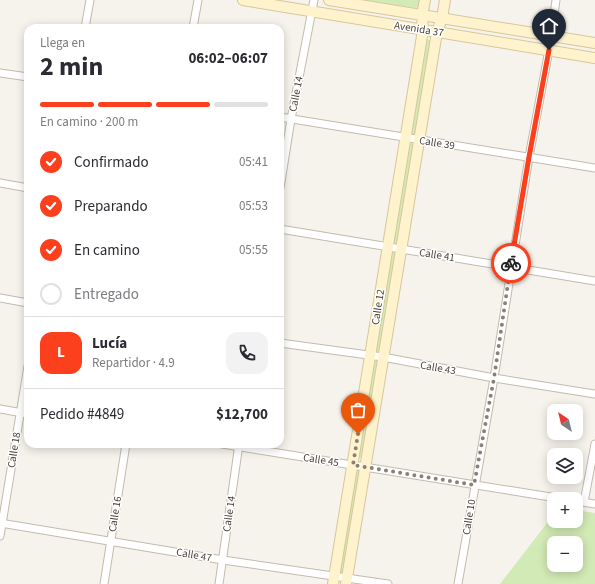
<!DOCTYPE html>
<html lang="es">
<meta charset="utf-8">
<style>
:root{--surface:#fff;--page:#f2f2f3;--text:#2b2b33;--muted:#7c7c81;--line:#e1e1e2;--accent:#fc3f1d}
body{margin:0;font-family:"Source Sans 3",sans-serif;background:var(--page);color:var(--text);height:100vh;display:flex;flex-direction:column;font-size:15px;white-space:nowrap}
*{box-sizing:border-box;margin:0}
p{font-size:13px;color:var(--muted)}
.icon{flex:none;width:22px;height:22px;fill:none;stroke:currentColor;stroke-width:2;stroke-linecap:round;stroke-linejoin:round}
.map{position:relative;flex:1;overflow:hidden}
.details{position:absolute;left:24px;top:24px;width:260px;height:424px;display:flex;flex-direction:column;background:var(--surface);border-radius:12px;box-shadow:0 2px 10px #0003}
.details>*{flex:none}
.needle{width:26px;rotate:325deg}
.controls{position:absolute;left:547px;top:404px;display:grid;gap:8px}
.controls a{display:grid;place-items:center;width:36px;height:36px;border-radius:8px;background:var(--surface);box-shadow:0 2px 10px #0003;font-size:20px}
.pin{position:absolute;display:grid;place-items:center;width:34px;height:34px;color:#fff;margin:-41px -17px;border-radius:50% 50% 50% 0;rotate:-45deg;box-shadow:0 0 4px #0007}
.pin .icon{rotate:45deg}
.courier{position:absolute;display:grid;place-items:center;width:40px;height:40px;margin:-20px;border:3px solid #fc3f1d;border-radius:50%;background:#fff;color:#222;box-shadow:0 1px 5px #0007}
.overview em{font-style:normal;font-weight:700}
.overview div{display:flex;flex-direction:column-reverse}
.overview{display:flex;align-items:center;justify-content:space-between;height:68px;padding:0 16px}
h1{font-size:26px;font-weight:700;line-height:30px}
.bar{display:grid;grid-template-columns:repeat(4,1fr);gap:6px 4px;align-content:center;height:48px;padding:0 16px}
.bar i{height:5px;border-radius:3px;background:var(--line)}
.bar .on{background:var(--accent)}
.bar p{grid-column:span 4}
.line{display:flex;align-items:center;gap:10px;padding:0 16px;border-top:1px solid var(--line)}
.line div{flex:1}
.round{display:grid;place-items:center;flex:none;width:42px;height:42px;border-radius:12px;background:var(--page)}
ol{padding:0 16px;list-style:none}
li{display:flex;align-items:center;gap:12px;height:44px}
li p{margin-inline-start:auto}
li .icon{padding:4px;border-radius:50%;background:var(--accent);color:#fff;stroke-width:4}
li:last-child{color:var(--muted)}
li i{width:22px;height:22px;border:2px solid var(--line);border-radius:50%}
.map>svg:first-child{display:block}
.green{fill:#d2eab5;fill-rule:evenodd}
.lines{fill:none;stroke-linecap:round;stroke-linejoin:round}
.street-casing{stroke:#c2bbae;stroke-width:9}
.secondary-casing{stroke:#d6c79b;stroke-width:12}
.street{stroke:#fff;stroke-width:7}
.secondary{stroke:#fff3cd;stroke-width:10}
.done{stroke:#878178;stroke-width:4;stroke-dasharray:0 7.2}
.route{stroke:#fc3f1d;stroke-width:5}
.labels{text-anchor:middle;dominant-baseline:central;stroke-width:3;stroke-linejoin:round;paint-order:stroke}
.street-label{font-size:11px;fill:#4b4439;stroke:#fff}
</style>
<div class="map">
<svg width="595" height="584" viewBox="0 0 595 584">
<rect width="100%" height="100%" fill="#f6f3ec"/>
<g class="green">
<polygon points="365,0 421,0 419,7 415,8"/>
<polygon points="427,39 431,41 415,136 410,135"/>
<polygon points="411,143 414,145 398,243 393,244 409,144"/>
<polygon points="392,252 396,254 380,350 377,352 376,351"/>
<polygon points="374,360 379,361 363,457 358,458"/>
<polygon points="355,469 362,470 344,574 339,574"/>
<path d="M576 510 595 513V584H500L554 514V521H576ZM554 543H576V565H554Z"/>
</g>
<g class="lines">
<g class="street-casing">
<g id="street">
<polyline points="85,28 90,0"/>
<polyline points="193,28 198,0"/>
<polyline points="0,73 28,77"/>
<polyline points="280,117 595,168"/>
<polyline points="0,183 28,188"/>
<polyline points="280,188 291,119 314,0"/>
<polyline points="280,229 595,281"/>
<polyline points="0,298 28,303"/>
<polyline points="280,343 383,357 494,378 595,394"/>
<polyline points="0,409 28,414"/>
<polyline points="222,444 563,499"/>
<polyline points="576,501 595,504"/>
<polyline points="584,502 595,444"/>
<polyline points="0,523 223,560 388,584"/>
<polyline points="0,536 28,366"/>
<polyline points="104,584 126,444"/>
<polyline points="219,584 239,444"/>
<polyline points="458,584 494,378 529,157 549,50 556,0"/>
</g>
</g>
<g class="secondary-casing">
<g id="secondary">
<polyline points="243,0 595,58"/>
<polyline points="329,0 595,43"/>
<polyline points="333,584 423,30 422,15 425,0"/>
<polyline points="346,584 437,32 442,18 445,0"/>
</g>
</g>
<use href="#street" class="street"/>
<use href="#secondary" class="secondary"/>
</g>
<g class="lines">
<polyline class="done" points="358,434 353,465 474,485 494,378 511,263"/>
<polyline class="route" points="511,263 529,157 549,50"/>
</g>
<g class="labels">
<g class="street-label">
<text transform="translate(419 29) rotate(9)">Avenida 37</text>
<text transform="translate(296 94) rotate(-79)">Calle 14</text>
<text transform="translate(437 143) rotate(9)">Calle 39</text>
<text transform="translate(437 255) rotate(9)">Calle 41</text>
<text transform="translate(378 307) rotate(-81)">Calle 12</text>
<text transform="translate(438 368) rotate(10)">Calle 43</text>
<text transform="translate(14 450) rotate(-81)">Calle 18</text>
<text transform="translate(321 460) rotate(9)">Calle 45</text>
<text transform="translate(115 514) rotate(-81)">Calle 16</text>
<text transform="translate(229 514) rotate(-82)">Calle 14</text>
<text transform="translate(469 517) rotate(-81)">Calle 10</text>
<text transform="translate(194 555) rotate(10)">Calle 47</text>
</g>
</g>
</svg>
<div class="controls">
<a><svg class="needle" viewBox="-14 -14 28 28"><path d="M0-13l5 13h-10z" fill="#e53935"/><path d="M0 13l5-13h-10z" fill="#7c7c81"/></svg></a>
<a><svg class="icon" aria-label="layers" viewBox="0 0 24 24"><path d="M12 4l9 5-9 5-9-5zM3 14l9 5 9-5"/></svg></a>
<a>+</a>
<a>−</a>
</div>
<div class="pin" style="left:358px;top:434px;background:#ea580c"><svg class="icon" aria-label="bag" viewBox="0 0 24 24"><path d="M5 8h14l-1 12H6zM9 8a3 3 0 0 1 6 0"/></svg></div>
<div class="pin" style="left:549px;top:50px;background:#1f2937"><svg class="icon" aria-label="home" viewBox="0 0 24 24"><path d="M3 11l9-7 9 7M6 9v11h12V9"/></svg></div>
<div class="courier" style="left:511px;top:263px"><svg class="icon" aria-label="bike" viewBox="0 0 24 24"><circle cx="6" cy="16" r="4"/><circle cx="18" cy="16" r="4"/><path d="M6 16l4-8h5l3 8M10 8l3 8H6M13 5h3"/></svg></div>
<section class="details">
<div class="overview"><div><h1>2 min</h1><p>Llega en</p></div><em>06:02–06:07</em></div>
<div class="bar"><i class="on"></i><i class="on"></i><i class="on"></i><i></i><p>En camino · 200 m</p></div>
<ol>
<li><svg class="icon" aria-label="check" viewBox="0 0 24 24"><path d="M5 12l5 5 9-10"/></svg>Confirmado<p>05:41</p></li>
<li><svg class="icon" aria-label="check" viewBox="0 0 24 24"><path d="M5 12l5 5 9-10"/></svg>Preparando<p>05:53</p></li>
<li><svg class="icon" aria-label="check" viewBox="0 0 24 24"><path d="M5 12l5 5 9-10"/></svg>En camino<p>05:55</p></li>
<li><i></i>Entregado</li>
</ol>
<div class="line" style="height:72px"><b class="round" style="background:var(--accent);color:#fff">L</b><div><b>Lucía</b><p>Repartidor · 4.9</p></div><a class="round"><svg class="icon" aria-label="phone" viewBox="0 0 24 24"><path d="M5 4h4l2 5-3 2q2 4 5 5l2-3 5 2v4C11 20 4 13 5 4z"/></svg></a></div>
<div class="line" style="height:52px"><div>Pedido #4849</div><b>$12,700</b></div>
</section>
</div>
